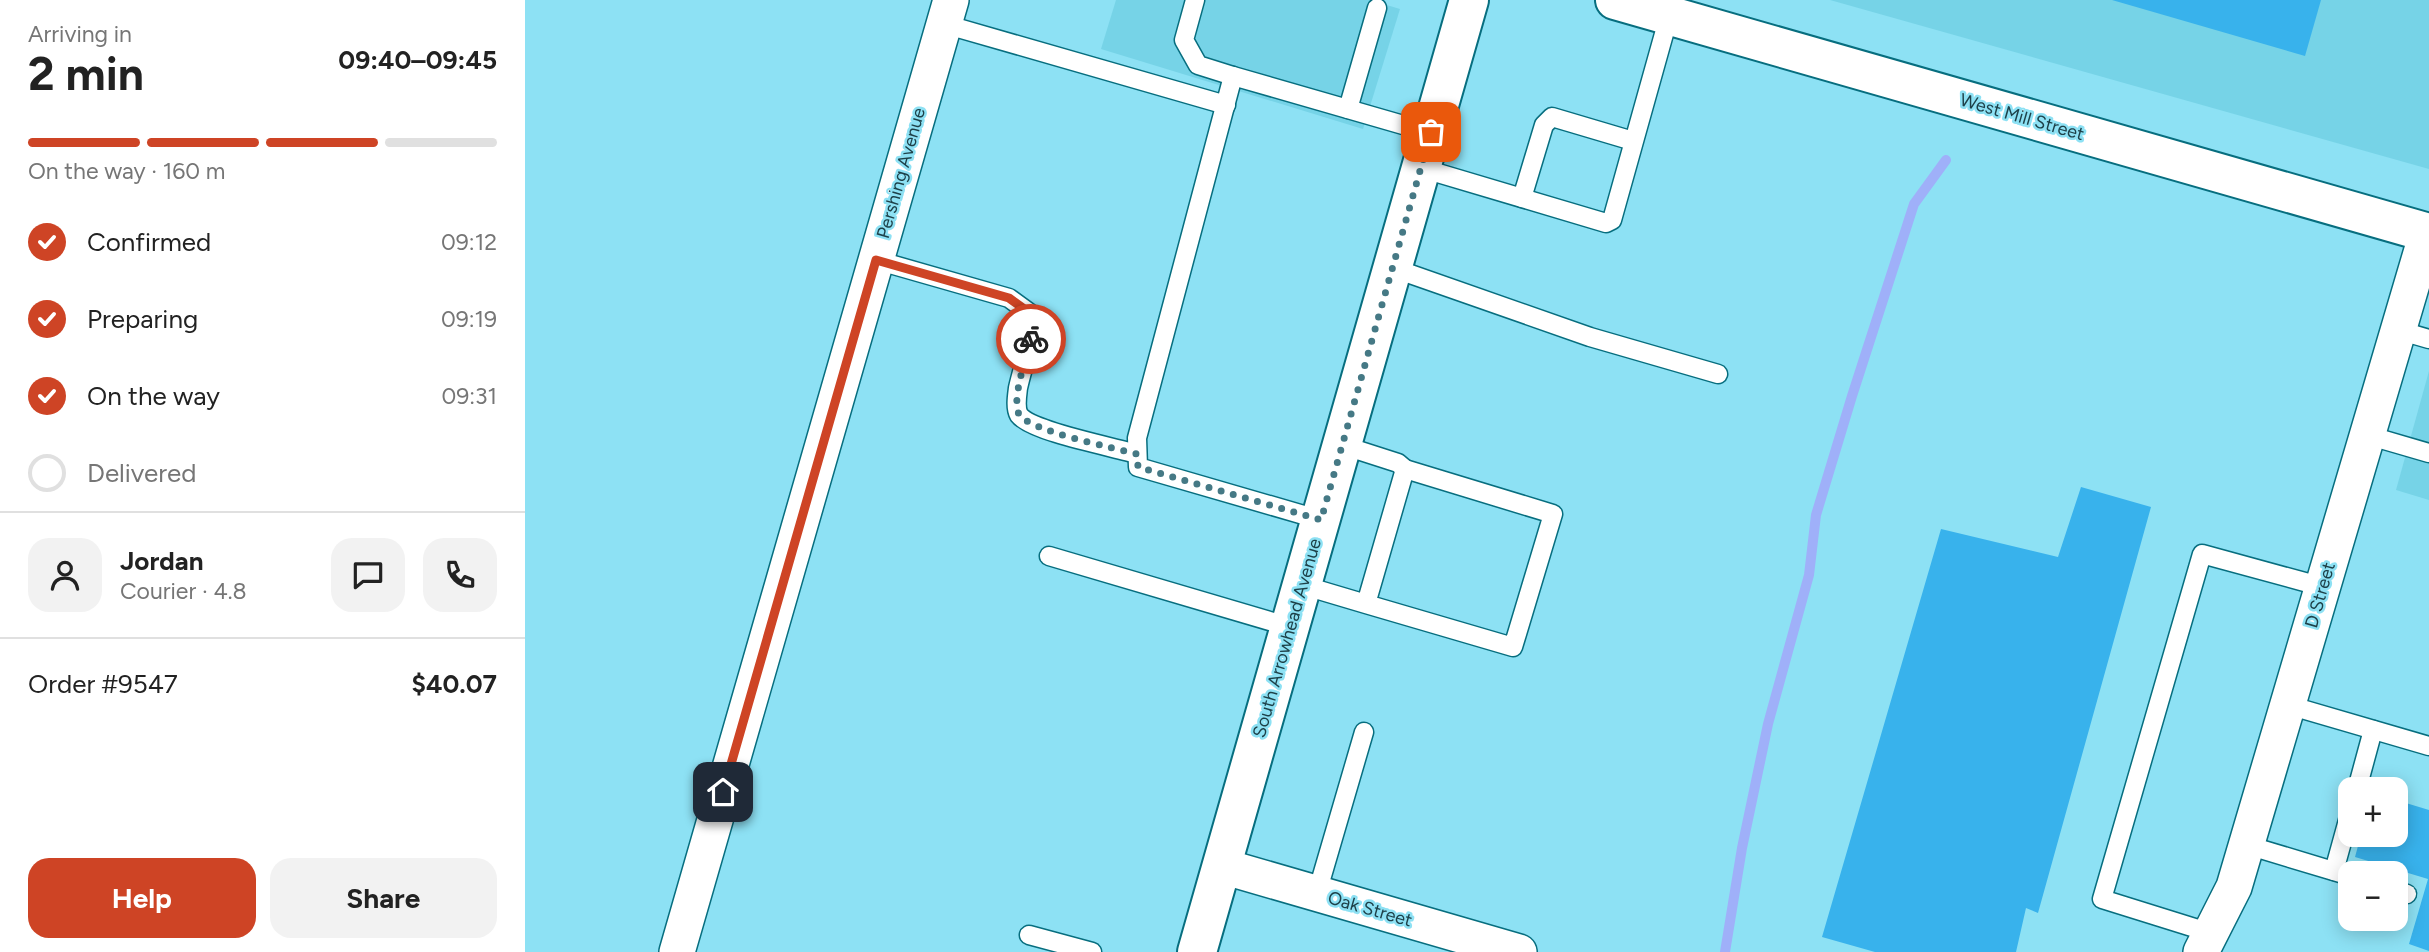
<!DOCTYPE html>
<meta charset="utf-8">
<style>
:root{--surface:#fff;--page:#f2f2f2;--text:#222;--muted:#767676;--line:#e0e0e0;--accent:#ce4425}
body{margin:0;font-family:Figtree,sans-serif;background:var(--page);color:var(--text);height:100vh;display:flex;flex-direction:column;font-size:26px;white-space:nowrap}
*{box-sizing:border-box;margin:0}
p{font-size:23px;color:var(--muted)}
.icon{flex:none;width:38px;height:38px;fill:none;stroke:currentColor;stroke-width:2;stroke-linecap:round;stroke-linejoin:round}
.map{position:relative;flex:1;overflow:hidden}
.side{display:flex;flex-direction:column;background:var(--surface);width:525px}
.side>*{flex:none}
.tools{position:absolute;left:1813px;top:777px;display:grid;gap:14px}
.tools a{display:grid;place-items:center;width:70px;height:70px;border-radius:14px;background:var(--surface);box-shadow:0 4px 18px #0003;font-size:35px}
.pin{position:absolute;display:grid;place-items:center;width:60px;height:60px;color:#fff;margin:-30px;border-radius:14px;box-shadow:0 4px 10px #0006}
.courier{position:absolute;display:grid;place-items:center;width:70px;height:70px;margin:-35px;border:5px solid #ce4425;border-radius:50%;background:#fff;color:#222;box-shadow:0 2px 9px #0007}
.headline em{font-style:normal;font-weight:700}
.headline div{display:flex;flex-direction:column-reverse}
.headline{display:flex;align-items:center;justify-content:space-between;height:119px;padding:0 28px}
h1{font-size:46px;font-weight:700;line-height:52px}
.bar{display:grid;grid-template-columns:repeat(4,1fr);gap:10px 7px;align-content:center;height:84px;padding:0 28px}
.bar i{height:9px;border-radius:5px;background:var(--line)}
.bar .selected{background:var(--accent)}
.bar p{grid-column:span 4}
.line{display:flex;align-items:center;gap:18px;padding:0 28px;border-top:2px solid var(--line)}
.line div{flex:1}
.round{display:grid;place-items:center;flex:none;width:74px;height:74px;border-radius:21px;background:var(--page)}
ol{padding:0 28px;list-style:none}
li{display:flex;align-items:center;gap:21px;height:77px}
li p{margin-inline-start:auto}
li .icon{padding:7px;border-radius:50%;background:var(--accent);color:#fff;stroke-width:4}
li:last-child{color:var(--muted)}
li i{width:38px;height:38px;border:4px solid var(--line);border-radius:50%}
.action{display:flex;gap:14px;margin-top:auto;padding:14px 28px}
.action a{flex:1;height:80px;border-radius:21px;background:var(--accent);color:#fff;font-size:28px;font-weight:700;line-height:80px;text-align:center}
.action a+a{background:var(--page);color:var(--text)}
main{display:flex;flex:1;min-height:0}
.map>svg:first-child{display:block}
.built{fill:#76d3e7}
.lines{fill:none;stroke-linecap:round;stroke-linejoin:round}
.stream{stroke:#9fb0f9;stroke-width:10}
.building{fill:#38b2ec}
.lane-casing{stroke:#076e7f;stroke-width:21}
.street-casing{stroke:#076e7f;stroke-width:38}
.secondary-casing{stroke:#076e7f;stroke-width:42}
.lane{stroke:#fff;stroke-width:18}
.street{stroke:#fff;stroke-width:35}
.secondary{stroke:#fff;stroke-width:38}
.done{stroke:#457985;stroke-width:7;stroke-dasharray:0 12.6}
.route{stroke:#ce4425;stroke-width:9}
.labels{text-anchor:middle;dominant-baseline:central;stroke-width:5;stroke-linejoin:round;paint-order:stroke}
.street-label{font-size:18px;fill:#1e4149;stroke:#8de1f4}
</style>
<main>
<section class="side">
<div class="headline"><div><h1>2 min</h1><p>Arriving in</p></div><em>09:40–09:45</em></div>
<div class="bar"><i class="selected"></i><i class="selected"></i><i class="selected"></i><i></i><p>On the way · 160 m</p></div>
<ol>
<li><svg class="icon" aria-label="check" viewBox="0 0 24 24"><path d="M5 12l5 5 9-10"/></svg>Confirmed<p>09:12</p></li>
<li><svg class="icon" aria-label="check" viewBox="0 0 24 24"><path d="M5 12l5 5 9-10"/></svg>Preparing<p>09:19</p></li>
<li><svg class="icon" aria-label="check" viewBox="0 0 24 24"><path d="M5 12l5 5 9-10"/></svg>On the way<p>09:31</p></li>
<li><i></i>Delivered</li>
</ol>
<div class="line" style="height:126px"><a class="round"><svg class="icon" aria-label="person" viewBox="0 0 24 24"><circle cx="12" cy="8" r="4"/><path d="M4 21q1-7 8-7t8 7"/></svg></a><div><b>Jordan</b><p>Courier · 4.8</p></div><a class="round"><svg class="icon" aria-label="chat" viewBox="0 0 24 24"><path d="M4 5h16v11H9l-5 4z"/></svg></a><a class="round"><svg class="icon" aria-label="phone" viewBox="0 0 24 24"><path d="M5 4h4l2 5-3 2q2 4 5 5l2-3 5 2v4C11 20 4 13 5 4z"/></svg></a></div>
<div class="line" style="height:91px"><div>Order #9547</div><b>$40.07</b></div>
<div class="action"><a>Help</a><a>Share</a></div>
</section>
<div class="map">
<svg width="1904" height="952" viewBox="0 0 1904 952">
<rect width="100%" height="100%" fill="#8de1f4"/>
<g class="built">
<polygon points="591,0 845,0 875,9 838,129 576,49"/>
<polygon points="1305,0 1904,0 1904,169"/>
<polygon points="1904,371 1904,500 1871,490"/>
</g>
<g class="lines">
<polyline class="stream" points="1200,952 1217,848 1243,724 1284,575 1291,515 1327,396 1389,204 1421,160"/>
</g>
<g class="building">
<polygon points="1587,0 1796,0 1780,56"/>
<polygon points="1556,487 1626,507 1513,913 1501,908 1491,952 1350,952 1297,937 1416,529 1533,557"/>
<polygon points="1871,800 1904,810 1904,951 1884,944 1903,879 1830,857 1836,835 1871,835"/>
</g>
<g class="lines">
<g class="lane-casing">
<g id="lane">
<polyline points="670,0 659,40 673,65 708,76"/>
<polyline points="419,24 701,105"/>
<polyline points="823,109 852,8"/>
<polyline points="896,168 1081,223 1087,220 1144,16"/>
<polyline points="997,198 1019,125 1027,117 1108,141"/>
<path d="M351 260 484 298 506 314C508 342 499 361 493 388 492 396 490 408 494 415 507 432 589 447 612 454"/>
<polyline points="868,268 1065,337 1193,374"/>
<polyline points="1873,330 1904,339"/>
<polyline points="1842,435 1904,453"/>
<polyline points="817,445 873,463 880,469"/>
<polyline points="796,520 613,467 612,438 708,76 906,133"/>
<polyline points="524,556 765,627"/>
<polyline points="777,585 841,604 988,647 1028,514 880,469 841,604"/>
<polyline points="1763,705 1904,746"/>
<polyline points="1832,789 1848,730"/>
<polyline points="1722,845 1825,876"/>
<polyline points="1809,871 1825,813"/>
<polyline points="1871,890 1882,894"/>
<polyline points="792,893 839,732"/>
<polyline points="1686,933 1577,899 1677,554 1798,587"/>
<polyline points="504,935 567,952"/>
</g>
</g>
<g class="street-casing">
<g id="street">
<polyline points="697,866 994,952"/>
<polyline points="152,952 426,0"/>
<polyline points="1676,952 1709,887 1902,233"/>
</g>
</g>
<g class="secondary-casing">
<g id="secondary">
<polyline points="1090,0 1904,233"/>
<polyline points="672,952 944,0"/>
</g>
</g>
<use href="#lane" class="lane"/>
<use href="#street" class="street"/>
<use href="#secondary" class="secondary"/>
</g>
<g class="lines">
<path class="done" d="M506 339C502 354 486 401 494 414 504 431 590 448 612 454L613 467 796 520 906 132"/>
<polyline class="route" points="198,792 351,260 484,298 506,314 506,339"/>
</g>
<g class="labels">
<g class="street-label">
<text transform="translate(1497 117) rotate(16)">West Mill Street</text>
<text transform="translate(376 173) rotate(-74)">Pershing Avenue</text>
<text transform="translate(1795 595) rotate(-74)">D Street</text>
<text transform="translate(762 638) rotate(-74)">South Arrowhead Avenue</text>
<text transform="translate(845 909) rotate(16)">Oak Street</text>
</g>
</g>
</svg>
<div class="tools">
<a>+</a>
<a>−</a>
</div>
<div class="pin" style="left:906px;top:132px;background:#ea580c"><svg class="icon" aria-label="bag" viewBox="0 0 24 24"><path d="M5 8h14l-1 12H6zM9 8a3 3 0 0 1 6 0"/></svg></div>
<div class="pin" style="left:198px;top:792px;background:#1f2937"><svg class="icon" aria-label="home" viewBox="0 0 24 24"><path d="M3 11l9-7 9 7M6 9v11h12V9"/></svg></div>
<div class="courier" style="left:506px;top:339px"><svg class="icon" aria-label="bike" viewBox="0 0 24 24"><circle cx="6" cy="16" r="4"/><circle cx="18" cy="16" r="4"/><path d="M6 16l4-8h5l3 8M10 8l3 8H6M13 5h3"/></svg></div>
</div>
</main>
